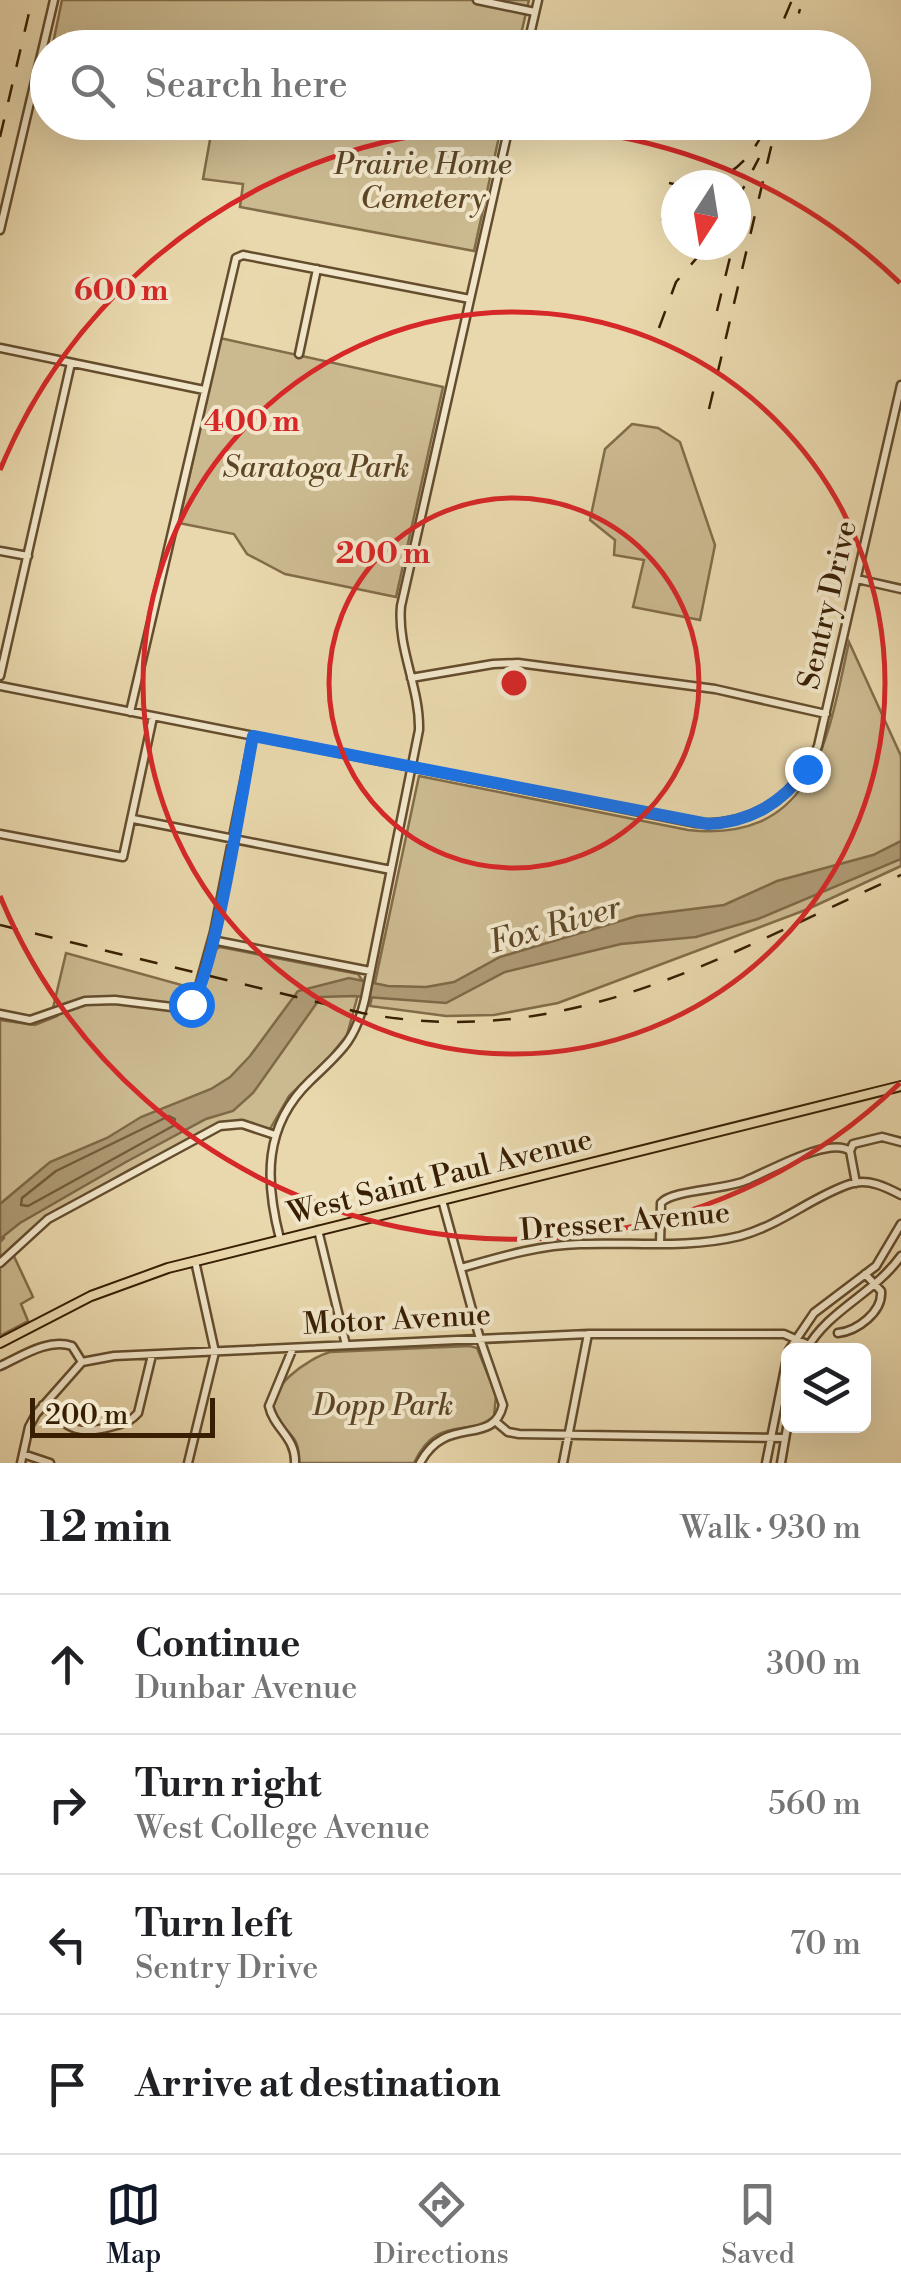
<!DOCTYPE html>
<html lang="en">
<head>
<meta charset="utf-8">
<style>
	body { margin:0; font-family:"Libre Bodoni",serif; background:#f6f6f6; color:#202124 }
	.controls { position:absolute; right:30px; bottom:30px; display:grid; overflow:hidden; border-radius:15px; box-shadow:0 10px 40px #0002 }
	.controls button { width:90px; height:90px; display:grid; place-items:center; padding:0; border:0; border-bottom:2px solid #e0e0e0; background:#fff; color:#202124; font:50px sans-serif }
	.compass { position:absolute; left:661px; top:170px; width:90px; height:90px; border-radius:50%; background:#fff; box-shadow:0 10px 40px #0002; rotate:192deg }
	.scale { position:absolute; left:30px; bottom:25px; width:185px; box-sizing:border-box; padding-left:10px; border:5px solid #381f02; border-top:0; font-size:28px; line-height:35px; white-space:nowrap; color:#381f02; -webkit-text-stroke:8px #f1e6ca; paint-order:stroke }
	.stop { position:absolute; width:30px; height:30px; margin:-22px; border:8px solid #1a73e8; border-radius:50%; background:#fff }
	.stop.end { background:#1a73e8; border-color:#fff; box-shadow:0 2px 10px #0008 }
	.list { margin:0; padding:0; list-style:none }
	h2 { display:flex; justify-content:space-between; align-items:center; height:130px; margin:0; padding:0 40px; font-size:42px }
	h2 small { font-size:32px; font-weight:400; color:#757577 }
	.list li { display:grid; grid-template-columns:65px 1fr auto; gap:30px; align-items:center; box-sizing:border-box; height:140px; padding:0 40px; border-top:2px solid #e0e0e0 }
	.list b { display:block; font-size:38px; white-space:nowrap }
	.list p { margin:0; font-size:32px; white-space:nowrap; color:#757577 }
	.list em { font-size:32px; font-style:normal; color:#757577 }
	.icon { flex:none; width:55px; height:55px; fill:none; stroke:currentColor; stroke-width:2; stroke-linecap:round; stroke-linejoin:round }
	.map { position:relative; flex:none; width:901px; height:1463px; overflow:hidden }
	.search { position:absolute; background:#fff; box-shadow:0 10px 40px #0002; left:30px; right:30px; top:30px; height:110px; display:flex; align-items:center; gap:25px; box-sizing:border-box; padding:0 35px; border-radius:55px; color:#757577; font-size:38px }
	.sheet { height:690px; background:#fff }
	nav { display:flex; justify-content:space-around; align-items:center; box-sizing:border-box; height:140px; border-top:2px solid #e0e0e0; background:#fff; font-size:28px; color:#757577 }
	nav a { display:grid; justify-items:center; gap:5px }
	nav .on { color:#111827 }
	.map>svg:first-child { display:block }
	.green { fill:#cbb990; stroke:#826c49; stroke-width:2.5 }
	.water { fill:#ad9973; stroke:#7e6846; stroke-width:2.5 }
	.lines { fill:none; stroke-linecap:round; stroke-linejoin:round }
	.shore { stroke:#725c3a; stroke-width:2.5 }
	.minor-casing { stroke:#644d2d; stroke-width:11 }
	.major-casing { stroke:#381f02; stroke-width:12 }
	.minor { stroke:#f1e6ca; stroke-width:6 }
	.major { stroke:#e9d8ad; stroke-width:8 }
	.rail { stroke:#381f02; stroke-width:2.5; stroke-dasharray:18 18; stroke-linecap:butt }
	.route { stroke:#1a73e8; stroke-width:12 }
	.ring { fill:none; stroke:#d62828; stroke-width:5 }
	.labels { text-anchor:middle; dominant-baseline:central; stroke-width:8; stroke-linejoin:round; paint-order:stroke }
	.park-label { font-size:30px; font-style:italic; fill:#5d4626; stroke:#f1e6ca }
	.street-label { font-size:30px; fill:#381f02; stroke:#f1e6ca }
	.water-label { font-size:32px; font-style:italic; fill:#614a2a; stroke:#f1e6ca }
	.centre { fill:#d62828; stroke:#f1e6ca; stroke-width:5 }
	.ring-label { font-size:30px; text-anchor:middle; font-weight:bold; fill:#d62828; stroke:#f1e6ca; stroke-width:8; stroke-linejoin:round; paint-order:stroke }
</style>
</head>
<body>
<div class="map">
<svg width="901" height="1463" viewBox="0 0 901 1463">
	<rect width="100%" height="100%" fill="#e9d8ad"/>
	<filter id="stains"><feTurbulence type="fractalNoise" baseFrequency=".002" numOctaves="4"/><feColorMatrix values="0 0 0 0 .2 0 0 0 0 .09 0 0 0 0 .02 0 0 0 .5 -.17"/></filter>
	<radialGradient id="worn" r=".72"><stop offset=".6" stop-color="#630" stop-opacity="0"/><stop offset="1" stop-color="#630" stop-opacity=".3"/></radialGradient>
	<!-- green -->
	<path class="green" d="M62 0H529L518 47 52 48Z
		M213 123H502L474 251 240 207 243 184 203 179Z
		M220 338 443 387 396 597 285 574 247 554 234 534 179 523Z
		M632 424 658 428 680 442 715 545 700 620 633 607 644 560 614 555 615 540 590 520 605 449Z
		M849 642 901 756V866L808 909 558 1003 494 1015 446 1016 370 1006 419 776 688 830C816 844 828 736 849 642Z
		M220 947 358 974 362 980 347 1035 329 1057 289 1096 270 1129 242 1121 223 1122 129 1170 38 1223 12 1252 33 1297 21 1304 28 1321 0 1336V1242L4 1238 0 1229V1020L35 1025 57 1016 53 1008 66 953 203 991 215 950Z
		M470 1346 477 1348 496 1395 494 1416C469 1439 437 1413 414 1463H299C300 1430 283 1435 274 1414 264 1388 309 1358 330 1352Z"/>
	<!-- water -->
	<path class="water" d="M901 841V859L758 919 696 937 621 944 505 972 446 1003 353 996 321 997 253 1093 233 1111 206 1119 126 1162 20 1223 0 1239V1204L50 1162 107 1138 141 1117 211 1089 230 1077 250 1056 298 991 349 978 388 986 426 987 454 982 500 957 637 916 724 905 777 881 873 855Z"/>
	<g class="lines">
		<!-- shore -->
		<path class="shore" d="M169 1116 175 1119 173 1126 28 1206 21 1205 22 1198 56 1171Z"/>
		<defs>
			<path id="minor" d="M477 0 535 12
				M527 48 538 0
				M0 230 54 0
				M0 348 204 390
				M299 354 317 269
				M0 551 28 556
				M857 579 901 589
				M0 676 71 363
				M411 678 493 664 518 663 715 689 826 714
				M0 686 696 823C752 826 797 797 818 746L901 385
				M130 712 236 258 243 255 470 299
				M133 819 391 870
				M0 834 123 857 153 717
				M212 940 370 971
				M0 1014 30 1020 85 1001 115 1000 180 1008 195 1000 214 932 253 736
				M856 1183 850 1151 853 1144 882 1137 901 1142
				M318 1230 346 1345
				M280 1239C265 1181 263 1126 310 1081 340 1052 355 1042 365 999L419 730C420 687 397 649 401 606L510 122
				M660 1244 661 1203C672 1190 723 1190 745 1181 768 1172 829 1136 850 1151
				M0 1263 48 1219 220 1126 242 1124 275 1135
				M461 1268C500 1257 539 1245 580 1244 634 1242 687 1249 740 1236 781 1225 813 1196 850 1184 868 1178 886 1187 901 1195
				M838 1333C857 1331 883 1312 881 1291L865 1274
				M293 1348 269 1406C274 1429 296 1437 295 1463
				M789 1350 814 1313 876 1266 901 1224
				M806 1350C829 1309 874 1294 901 1256
				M82 1362 114 1356 588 1334H784L809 1345
				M0 1366C22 1356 48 1338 72 1346L82 1362
				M43 1405C71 1431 79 1436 117 1425 126 1422 131 1421 138 1413L152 1355
				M495 1421 508 1432 519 1434 785 1438
				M23 1454 50 1463
				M21 1463 29 1427 36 1414 82 1362
				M188 1463 215 1352 195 1261
				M420 1463C446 1413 493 1448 503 1405L480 1339 442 1200
				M563 1463 588 1334
				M766 1463 788 1353
				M781 1463 788 1422"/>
			<path id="major" d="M0 1343 91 1296 168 1268 901 1086"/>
		</defs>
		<!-- minor casing -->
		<use href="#minor" class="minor-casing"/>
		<!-- major casing -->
		<use href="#major" class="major-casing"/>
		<!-- minor -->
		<use href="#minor" class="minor"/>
		<!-- major -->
		<use href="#major" class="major"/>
		<!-- rail -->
		<path class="rail" d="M764 48 781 26 792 0
			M789 48 800 9
			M0 137 32 0
			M669 183 679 185
			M697 185C733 178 752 157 767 125
			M736 202 759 158
			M661 219 676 221
			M717 311 733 245
			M659 328 676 282 708 245
			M709 409 777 122
			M0 925 362 1013C567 1052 721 956 901 875"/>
	</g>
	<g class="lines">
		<!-- route -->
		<path class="route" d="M191 1004C214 979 244 781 253 736L708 824C751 822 782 803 807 769"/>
	</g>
	<!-- distance rings -->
	<g class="ring">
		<circle cx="514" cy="683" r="185"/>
		<circle cx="514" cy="683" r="371"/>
		<path d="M900 1083A556 556 0 0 1 0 896M0 470A556 556 0 0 1 900 283"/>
	</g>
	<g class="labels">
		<!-- park labels -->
		<g class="park-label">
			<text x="423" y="165">Prairie Home<tspan x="423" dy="34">Cemetery</tspan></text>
			<text x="316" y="468">Saratoga Park</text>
			<text x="383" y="1406">Dopp Park</text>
		</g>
		<!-- street labels -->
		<g class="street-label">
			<text transform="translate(828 605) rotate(-77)">Sentry Drive</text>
			<text transform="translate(440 1177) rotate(-14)">West Saint Paul Avenue</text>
			<text transform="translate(625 1222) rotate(-5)">Dresser Avenue</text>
			<text transform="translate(397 1320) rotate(-3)">Motor Avenue</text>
		</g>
		<!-- water labels -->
		<g class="water-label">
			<text transform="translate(555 925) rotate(-16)">Fox River</text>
		</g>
	</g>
	<circle cx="514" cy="683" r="15" class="centre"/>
	<g class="ring-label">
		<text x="121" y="300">600 m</text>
		<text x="252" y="431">400 m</text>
		<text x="383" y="563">200 m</text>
	</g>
	<rect width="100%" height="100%" filter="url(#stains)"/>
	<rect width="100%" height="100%" fill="url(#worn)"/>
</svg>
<div class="controls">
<button><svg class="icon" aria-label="layers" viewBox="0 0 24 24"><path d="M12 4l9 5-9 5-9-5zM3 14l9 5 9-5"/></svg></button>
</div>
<svg class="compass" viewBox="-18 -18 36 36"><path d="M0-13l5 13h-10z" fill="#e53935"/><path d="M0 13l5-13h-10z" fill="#757577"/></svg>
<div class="scale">200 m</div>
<div class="stop" style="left:191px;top:1004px"></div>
<div class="stop end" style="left:807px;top:769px"></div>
<div class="search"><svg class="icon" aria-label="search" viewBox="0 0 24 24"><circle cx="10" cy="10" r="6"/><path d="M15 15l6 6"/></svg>Search here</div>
</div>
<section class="sheet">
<h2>12 min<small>Walk · 930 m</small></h2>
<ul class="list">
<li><svg class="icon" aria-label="ahead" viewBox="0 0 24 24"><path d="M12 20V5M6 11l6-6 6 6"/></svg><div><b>Continue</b><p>Dunbar Avenue</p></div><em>300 m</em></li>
<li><svg class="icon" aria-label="right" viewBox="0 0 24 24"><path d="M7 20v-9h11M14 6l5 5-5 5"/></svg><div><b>Turn right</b><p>West College Avenue</p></div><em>560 m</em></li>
<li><svg class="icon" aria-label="left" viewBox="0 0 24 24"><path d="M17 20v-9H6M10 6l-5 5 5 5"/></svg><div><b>Turn left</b><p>Sentry Drive</p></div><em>70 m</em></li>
<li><svg class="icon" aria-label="arrive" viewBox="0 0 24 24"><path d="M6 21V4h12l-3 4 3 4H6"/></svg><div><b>Arrive at destination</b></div></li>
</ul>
</section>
<nav>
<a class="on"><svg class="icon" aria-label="map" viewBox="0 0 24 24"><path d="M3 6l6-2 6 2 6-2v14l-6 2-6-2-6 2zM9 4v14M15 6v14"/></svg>Map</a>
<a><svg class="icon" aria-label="directions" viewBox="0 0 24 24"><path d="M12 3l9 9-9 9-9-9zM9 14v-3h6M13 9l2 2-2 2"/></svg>Directions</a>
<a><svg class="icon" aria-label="saved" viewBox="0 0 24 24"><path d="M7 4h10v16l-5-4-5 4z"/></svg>Saved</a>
</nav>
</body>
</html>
